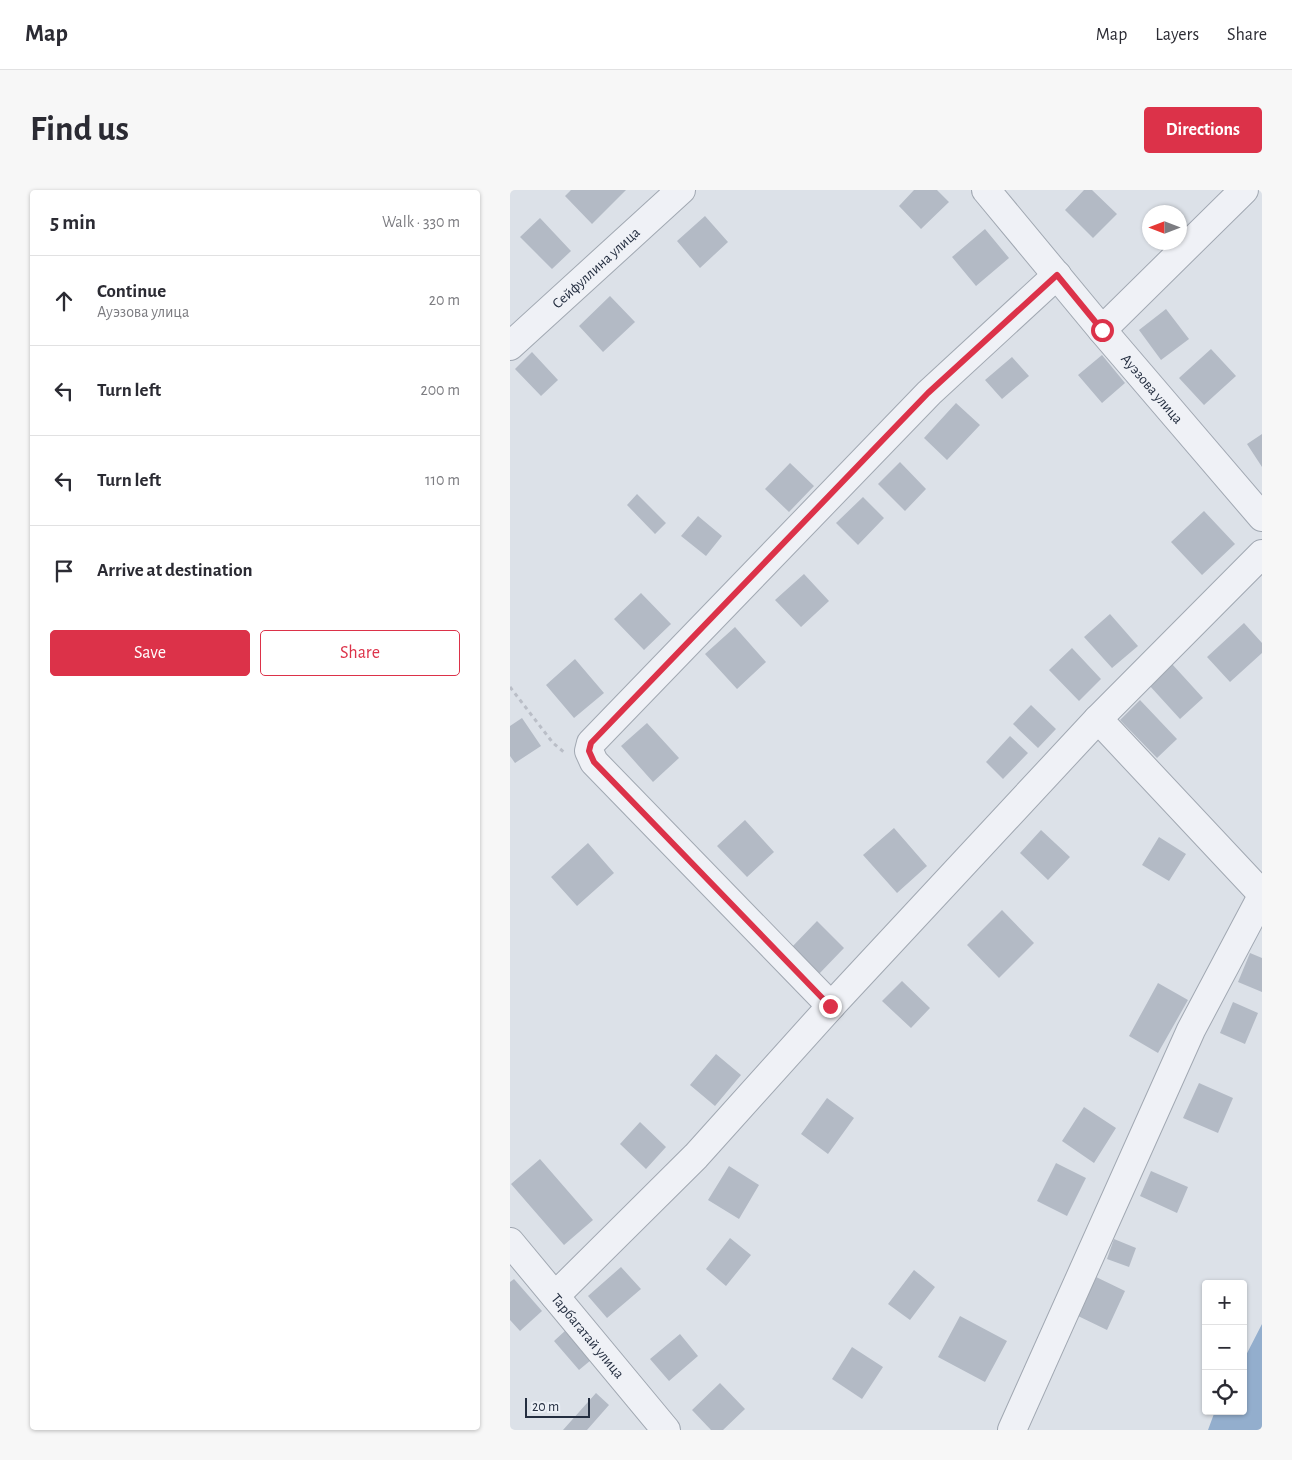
<!DOCTYPE html>
<html lang="en">
<head>
<meta charset="utf-8">
<style>
	body { margin:0; font-family:"Alegreya Sans",sans-serif; background:#f7f7f7; color:#2b2b33 }
	.controls { position:absolute; right:15px; bottom:15px; display:grid; overflow:hidden; border-radius:5px; box-shadow:0 1px 4px #0004 }
	.controls button { width:45px; height:45px; display:grid; place-items:center; padding:0; border:0; border-bottom:1px solid #e1e1e2; background:#fff; color:#2b2b33; font:25px sans-serif }
	.compass { position:absolute; left:632px; top:15px; width:45px; height:45px; border-radius:50%; background:#fff; box-shadow:0 1px 4px #0004; rotate:270deg }
	.scale { position:absolute; left:15px; bottom:12px; width:65px; box-sizing:border-box; padding-left:5px; border:2px solid #242e40; border-top:0; font-size:14px; line-height:18px; white-space:nowrap; color:#242e40; -webkit-text-stroke:4px #ecf0f6; paint-order:stroke }
	.stop { position:absolute; width:15px; height:15px; margin:-11px; border:4px solid #dc3249; border-radius:50%; background:#fff }
	.stop.end { background:#dc3249; border-color:#fff; box-shadow:0 1px 5px #0008 }
	.list { margin:0; padding:0; list-style:none }
	h2 { display:flex; justify-content:space-between; align-items:center; height:65px; margin:0; padding:0 20px; font-size:21px }
	h2 small { font-size:16px; font-weight:400; color:#7c7c81 }
	.list li { display:grid; grid-template-columns:32px 1fr auto; gap:15px; align-items:center; box-sizing:border-box; height:90px; padding:0 20px; border-top:1px solid #e1e1e2 }
	.list b { display:block; font-size:19px; white-space:nowrap }
	.list p { margin:0; font-size:16px; white-space:nowrap; color:#7c7c81 }
	.list em { font-size:16px; font-style:normal; color:#7c7c81 }
	.actions { display:flex; gap:10px; padding:15px 20px }
	.actions a { flex:1; padding:11px 0; border:1px solid #dc3249; border-radius:5px; text-align:center; font-size:18px; color:#dc3249 }
	.actions .main { background:#dc3249; color:#fff }
	.icon { flex:none; width:28px; height:28px; fill:none; stroke:currentColor; stroke-width:2; stroke-linecap:round; stroke-linejoin:round }
	.map { position:relative; flex:none; width:752px; height:1240px; overflow:hidden; border-radius:5px }
	header { display:flex; align-items:center; gap:30px; box-sizing:border-box; height:70px; padding:0 25px; background:#fff; border-bottom:1px solid #e1e1e2 }
	header strong { font-size:24px }
	nav { display:flex; gap:28px; margin-inline-start:auto; font-size:18px }
	.intro { display:flex; align-items:center; justify-content:space-between; box-sizing:border-box; height:120px; padding:0 30px }
	h1 { margin:0; font-size:35px }
	.button { padding:12px 22px; border-radius:5px; background:#dc3249; color:#fff; font-size:18px; font-weight:700 }
	main { display:flex; gap:30px; padding:0 30px }
	aside { flex:1; background:#fff; border-radius:5px; box-shadow:0 1px 4px #0004 }
	.map>svg:first-child { display:block }
	.water { fill:#93aecd }
	.building { fill:#b3bac5 }
	.lines { fill:none; stroke-linecap:round; stroke-linejoin:round }
	.minor-casing { stroke:#a1a8b2; stroke-width:30 }
	.path { stroke:#babec7; stroke-width:3; stroke-dasharray:4 4; stroke-linecap:butt }
	.minor { stroke:#eff1f6; stroke-width:28 }
	.route { stroke:#dc3249; stroke-width:6 }
	.labels { text-anchor:middle; dominant-baseline:central; stroke-width:5; stroke-linejoin:round; paint-order:stroke }
	.street-label { font-size:15px; fill:#242e40; stroke:#ecf0f6 }
</style>
</head>
<body>
<header>
<strong>Map</strong>
<nav><a>Map</a><a>Layers</a><a>Share</a></nav>
</header>
<div class="intro"><h1>Find us</h1><a class="button">Directions</a></div>
<main>
<aside>
<h2>5 min<small>Walk · 330 m</small></h2>
<ul class="list">
<li><svg class="icon" aria-label="ahead" viewBox="0 0 24 24"><path d="M12 20V5M6 11l6-6 6 6"/></svg><div><b>Continue</b><p>Ауэзова улица</p></div><em>20 m</em></li>
<li><svg class="icon" aria-label="left" viewBox="0 0 24 24"><path d="M17 20v-9H6M10 6l-5 5 5 5"/></svg><div><b>Turn left</b></div><em>200 m</em></li>
<li><svg class="icon" aria-label="left" viewBox="0 0 24 24"><path d="M17 20v-9H6M10 6l-5 5 5 5"/></svg><div><b>Turn left</b></div><em>110 m</em></li>
<li><svg class="icon" aria-label="arrive" viewBox="0 0 24 24"><path d="M6 21V4h12l-3 4 3 4H6"/></svg><div><b>Arrive at destination</b></div></li>
</ul>
<div class="actions"><a class="main">Save</a><a>Share</a></div>
</aside>
<div class="map">
<svg width="752" height="1240" viewBox="0 0 752 1240">
	<rect width="100%" height="100%" fill="#dce1e8"/>
	<!-- water -->
	<path class="water" d="M752 1134V1240H698L705 1221H733V1171Z"/>
	<!-- building -->
	<path class="building" d="M61 0H116L82 34 55 6Z
		M404 0H427L439 12 411 39 389 16Z
		M574 0H582L607 24 583 48 555 20Z
		M195 26 218 52 190 78 167 51Z
		M30 28 61 61 42 79 10 47Z
		M475 39 499 68 466 96 442 67Z
		M100 106 125 132 93 162 69 136Z
		M656 119 679 149 651 170 629 140Z
		M701 159 726 186 694 215 669 188Z
		M22 162 48 190 31 206 5 179Z
		M592 165 615 193 592 213 568 185Z
		M502 167 519 186 492 209 475 190Z
		M446 213 470 235 437 270 414 248Z
		M752 244V277L737 254Z
		M390 272 416 299 395 321 368 294Z
		M280 273 304 296 279 322 255 299Z
		M127 304 156 333 145 344 117 315Z
		M353 307 374 328 348 355 326 333Z
		M694 321 725 354 692 385 661 352Z
		M188 326 212 346 196 366 171 346Z
		M294 384 319 411 291 437 265 410Z
		M131 403 161 434 134 460 104 429Z
		M600 424 628 456 602 478 574 447Z
		M734 433 752 453V463L720 492 697 467Z
		M225 437 256 472 227 499 195 464Z
		M562 458 591 489 569 511 539 480Z
		M65 469 94 503 64 528 36 495Z
		M662 474 693 508 670 529 639 495Z
		M630 510 667 549 647 568 610 530Z
		M521 515 546 539 528 558 503 534Z
		M12 528 31 556 5 573 0 566V536Z
		M137 533 169 568 143 592 111 556Z
		M500 546 518 563 493 589 476 572Z
		M235 630 264 662 237 687 207 656Z
		M384 638 417 676 387 703 353 665Z
		M531 640 560 667 538 690 510 663Z
		M649 647 676 664 659 691 632 675Z
		M78 653 104 683 67 716 41 687Z
		M492 720 524 753 489 788 457 755Z
		M307 731 334 758 308 785 281 758Z
		M740 763 752 768V802L728 792Z
		M392 791 420 818 401 838 372 811Z
		M648 793 678 810 648 863 619 846Z
		M723 812 748 823 735 854 710 843Z
		M206 864 231 885 205 916 180 895Z
		M689 893 723 908 708 943 673 928Z
		M317 908 344 928 318 964 291 944Z
		M574 917 606 938 584 973 552 951Z
		M130 932 156 957 136 979 110 954Z
		M30 969 83 1030 54 1055 1 994Z
		M546 973 576 988 557 1026 527 1011Z
		M219 976 249 995 229 1029 198 1010Z
		M641 981 678 997 667 1023 630 1006Z
		M220 1048 241 1065 216 1096 196 1079Z
		M604 1049 626 1058 619 1077 597 1069Z
		M111 1077 131 1099 97 1128 78 1106Z
		M404 1080 425 1097 400 1130 378 1114Z
		M584 1086 615 1101 597 1140 566 1125Z
		M4 1089 32 1121 10 1141 0 1130V1092Z
		M450 1126 497 1151 475 1192 428 1167Z
		M56 1140 81 1170 69 1180 44 1151Z
		M170 1144 188 1166 159 1191 140 1169Z
		M342 1157 373 1177 352 1209 322 1189Z
		M210 1193 235 1219 213 1240H201L182 1220Z
		M86 1203 99 1215 77 1240H53Z"/>
	<g class="lines">
		<defs>
			<g id="minor">
				<path id="s1" d="M476 0 592 140 752 327"/>
				<path d="M592 140 734 0"/>
				<path id="s2" d="M0 156 171 0"/>
				<path d="M588 529 752 704"/>
				<path d="M321 816 84 572 79 561 81 553 419 203 547 85"/>
				<path id="s3" d="M0 1052 156 1240"/>
				<path d="M45 1106 186 966 321 816 588 529 752 364"/>
				<path d="M502 1240 681 840 752 706"/>
			</g>
		</defs>
		<!-- minor casing -->
		<use href="#minor" class="minor-casing"/>
		<!-- path -->
		<path class="path" d="M0 497 43 553 55 563"/>
		<!-- minor -->
		<use href="#minor" class="minor"/>
	</g>
	<g class="lines">
		<!-- route -->
		<path class="route" d="M320 816 84 572 79 561 81 553 418 203 547 85 592 140"/>
	</g>
	<g class="labels">
		<!-- street labels -->
		<g class="street-label">
			<text stroke="none"><textPath href="#s2" startOffset="116">Сейфуллина улица</textPath></text>
			<text stroke="none"><textPath href="#s1" startOffset="259">Ауэзова улица</textPath></text>
			<text stroke="none"><textPath href="#s3" startOffset="122">Тарбагатай улица</textPath></text>
		</g>
	</g>
</svg>
<div class="controls">
<button>+</button>
<button>−</button>
<button><svg class="icon" aria-label="locate" viewBox="0 0 24 24"><circle cx="12" cy="12" r="6"/><path d="M12 2v4M12 18v4M2 12h4M18 12h4"/></svg></button>
</div>
<svg class="compass" viewBox="-18 -18 36 36"><path d="M0-13l5 13h-10z" fill="#e53935"/><path d="M0 13l5-13h-10z" fill="#7c7c81"/></svg>
<div class="scale">20 m</div>
<div class="stop" style="left:592px;top:140px"></div>
<div class="stop end" style="left:320px;top:816px"></div>
</div>
</main>
</body>
</html>
